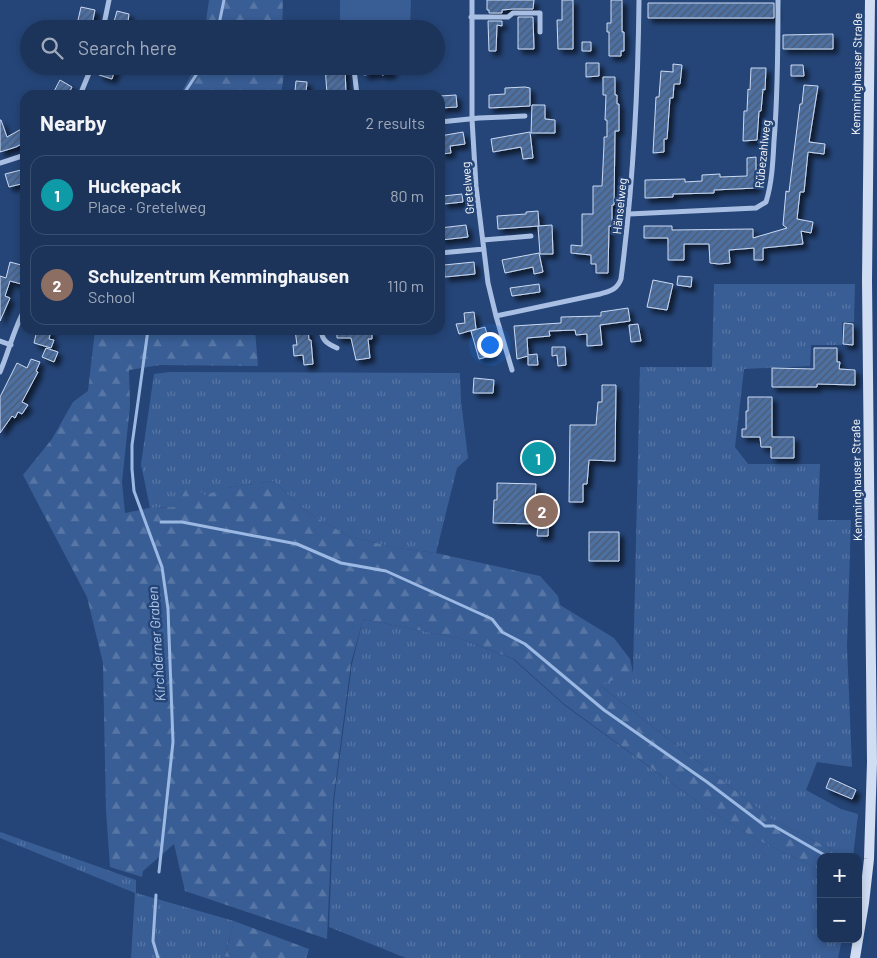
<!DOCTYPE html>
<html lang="en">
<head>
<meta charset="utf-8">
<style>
	body { margin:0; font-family:Barlow,sans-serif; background:#253c60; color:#f1f3f6 }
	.controls { position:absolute; right:15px; bottom:15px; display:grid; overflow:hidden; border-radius:10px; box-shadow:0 2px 8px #0003 }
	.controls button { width:45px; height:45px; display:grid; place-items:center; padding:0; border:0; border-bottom:1px solid #3a4f70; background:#1c345a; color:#f1f3f6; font:25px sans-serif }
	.you { position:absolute; left:489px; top:344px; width:18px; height:18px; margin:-12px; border:4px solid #fff; border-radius:50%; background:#1a73e8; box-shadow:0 0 0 8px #1a73e833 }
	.badge { display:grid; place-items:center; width:32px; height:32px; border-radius:50%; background:#e797bd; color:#fff; font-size:16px; font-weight:700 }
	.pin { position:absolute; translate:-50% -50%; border:2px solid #fff; box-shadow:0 1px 5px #0006 }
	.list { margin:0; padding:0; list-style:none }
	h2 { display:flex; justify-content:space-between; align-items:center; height:65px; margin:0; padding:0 20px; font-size:21px }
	h2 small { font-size:16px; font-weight:400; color:#a0aabb }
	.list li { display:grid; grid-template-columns:32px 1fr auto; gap:15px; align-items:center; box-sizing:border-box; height:80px; margin:0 10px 10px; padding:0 10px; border:1px solid #3a4f70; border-radius:15px }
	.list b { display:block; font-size:19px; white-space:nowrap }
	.list p { margin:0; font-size:16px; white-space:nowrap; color:#a0aabb }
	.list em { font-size:16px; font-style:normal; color:#a0aabb }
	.icon { flex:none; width:28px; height:28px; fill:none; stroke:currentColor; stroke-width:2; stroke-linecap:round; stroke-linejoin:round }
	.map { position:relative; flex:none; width:877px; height:958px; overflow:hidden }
	.search { position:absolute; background:#1c345a; box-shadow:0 2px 8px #0003; left:20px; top:20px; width:425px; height:55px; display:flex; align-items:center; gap:12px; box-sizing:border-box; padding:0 18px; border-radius:28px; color:#a0aabb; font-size:19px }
	.panel { position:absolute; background:#1c345a; box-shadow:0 2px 8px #0003; left:20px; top:90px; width:425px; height:245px; border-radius:15px }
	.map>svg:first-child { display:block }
	.grass { fill:url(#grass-tufts) }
	.forest { fill:url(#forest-firs) }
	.pitch { fill:#395e95 }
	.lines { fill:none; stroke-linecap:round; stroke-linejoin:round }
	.stream { stroke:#9cb9e4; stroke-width:3 }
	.building { fill:url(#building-hatch); stroke:#cadaf3; filter:url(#shadow) }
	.minor { stroke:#a8bfe3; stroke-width:5 }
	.secondary { stroke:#d0ddf3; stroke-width:10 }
	.labels { text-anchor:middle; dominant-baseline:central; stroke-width:5; stroke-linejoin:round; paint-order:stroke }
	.street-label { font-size:12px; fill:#fff; stroke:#254578 }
	.water-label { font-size:14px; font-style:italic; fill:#b3c9eb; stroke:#254578 }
</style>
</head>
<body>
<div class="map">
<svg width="877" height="958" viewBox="0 0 877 958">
	<defs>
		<pattern id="grass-tufts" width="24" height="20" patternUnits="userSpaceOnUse" patternTransform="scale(1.25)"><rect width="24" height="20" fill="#395e95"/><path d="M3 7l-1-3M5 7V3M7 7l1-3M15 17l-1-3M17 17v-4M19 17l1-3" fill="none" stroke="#5776a5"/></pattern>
		<pattern id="forest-firs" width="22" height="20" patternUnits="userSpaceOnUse" patternTransform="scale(1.25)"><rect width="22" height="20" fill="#395e95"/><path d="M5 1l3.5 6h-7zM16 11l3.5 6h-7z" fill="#5776a5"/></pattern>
		<pattern id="building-hatch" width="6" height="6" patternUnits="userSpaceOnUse" patternTransform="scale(1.25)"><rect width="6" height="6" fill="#4e6fa2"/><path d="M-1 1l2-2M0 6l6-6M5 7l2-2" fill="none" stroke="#4d5a6e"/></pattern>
		<filter id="shadow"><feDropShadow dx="4.5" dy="4.5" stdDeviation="2.5" flood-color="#0009"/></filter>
	</defs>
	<rect width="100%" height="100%" fill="#254578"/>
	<!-- grass -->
	<path class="grass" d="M714 284H855L854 322H842V345H811L810 366 744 369 735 447 748 464H820L818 520H851L847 646 852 767 817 762 806 790 841 809 858 814 853 857H847L773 820 598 684 633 673 640 367H712Z
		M170 372 460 373 461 401 468 458 457 468 436 553 398 548 350 537 310 514 273 481 227 488 176 507 150 508 141 464 154 374Z
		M363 619 458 638 513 659 564 705 706 808 758 840 821 870V939H842L838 958H406L329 927 334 801 352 664Z
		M0 832 136 880V893L234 921 225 955 234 958H131L135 893 0 838Z"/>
	<!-- forest -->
	<path class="forest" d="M209 0H283L282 29H205Z
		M196 66H285L281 95H180Z
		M95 330H255L258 366 160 365 129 370 130 406 122 482 125 513 150 508 176 507 189 484 205 495 227 488 273 481 310 514 350 537 398 548 436 553 540 576 558 596 560 605 614 638 630 659 633 673 599 685 773 820 847 857H821V870L758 840 706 808 564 704 514 659 458 638 363 619 351 663 333 802 327 939 185 891 174 844 143 871 142 877 110 867 106 810 103 663 87 597 23 475 52 439 73 402 88 391Z
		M234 921 309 949 306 958H234L225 956Z"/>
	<!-- pitch -->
	<path class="pitch" d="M340 0H411L410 29H340Z"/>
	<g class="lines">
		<!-- stream -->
		<path class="stream" d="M218 29 224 0
			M183 95 202 66
			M148 330 132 445V469L134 491 162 567 168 609 173 742 159 872
			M161 522H182L297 544 341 563 386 571 492 619 502 632 525 644 604 710 707 782 765 826H774L828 857
			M156 895 153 941 158 958"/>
	</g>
	<!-- building -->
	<path class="building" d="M487 0H534L533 9H513L502 10V13H489V10H487Z
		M562 0H573V49H558L557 20H562Z
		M611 0H622V32H624V51H621V56H609V32H607V23H611Z
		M648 3H774V18H648Z
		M81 7 95 10 91 29H76Z
		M117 11 129 14 127 29H112Z
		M518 17H533L534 49H518Z
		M488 21H502V26L497 25 496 51H489Z
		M833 34V49H783V35Z
		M582 42H591V51H582Z
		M586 63H599V76L586 77Z
		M673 64 682 65 680 84H674L673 98H670L667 139H664V152L653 153 656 97H659L661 71 673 72Z
		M791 65H803L804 76H791Z
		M103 66H116L112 79 99 75Z
		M325 66H345L346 95 327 94Z
		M363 66H391L392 73 382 75V72L364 75Z
		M751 68H766L765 90 763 89 761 111H759L757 140 743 141 744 111H747L748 89 750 90Z
		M603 77H615V95H617V104H619V131H615L614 205H612V226H609L608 273H596V264H591V255L571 253V245L582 246V214H593V186H602L604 145V137H607V120H605L606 95H603Z
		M60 80 72 87 68 95H52Z
		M296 81 307 82 306 92 295 91Z
		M804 85 818 86 809 142 825 144 824 154 808 152 804 192H800L797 219 813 222 811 233 801 231 803 244 763 248V260H754V248L729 250 730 263 719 264 710 263 709 244H684V260H668V238H644V226H672V230L753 229V238L787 228 783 225 786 191 789 192 800 104H802Z
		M525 87 530 88V106L489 108V95L505 94V88Z
		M456 95 457 107 440 108V96Z
		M532 105H545V119L555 120V133H531Z
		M0 120H1L7 137 25 127V142L16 147 0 152Z
		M463 132 465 144 450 146 451 153 441 154 440 136Z
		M530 132 533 158 523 159 521 147 493 152 491 139Z
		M756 157V188L714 190V193L673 194V197L645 198V180L685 179V182L702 181V175L720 174V177L747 176V158Z
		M25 169V183L9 187 5 174Z
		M462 194 463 202 444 204 443 196Z
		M538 211 539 226 498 229 497 216 526 214V212Z
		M466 225 468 237 441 240 440 228Z
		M552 225 553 254H540L538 226Z
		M539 253 543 272 534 274 533 267 505 273 502 260Z
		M10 262 25 266V285L10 281 5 296 10 298 0 321V276L6 278Z
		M474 262 475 274 445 277 444 265Z
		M678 276 692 277 691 287 677 285Z
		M653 280 673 284 667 310 647 307Z
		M539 284 540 292 512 296 510 288Z
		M628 308 630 321 600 325 602 345 587 346V334L576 335 575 330 549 331 550 336 527 338 528 355 537 354 538 365H528V356L517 359 514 326 561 323V317L601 316V312Z
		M474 312 476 329 459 334 456 324 465 323 464 313Z
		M844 323 853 324V345L843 344Z
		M638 324 641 341 631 342 629 325Z
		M485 327 493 355 479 359 471 331Z
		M37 330H51L49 339 54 340 51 348 34 343Z
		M295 330H308L309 340H311L313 364 304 365 303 355 294 356 293 345H297Z
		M337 330H372V339H368L370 358 356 360 351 338H337Z
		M552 347H565L566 365 558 366 557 355 552 356Z
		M46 348 58 352 54 362 42 357Z
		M814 348H837V362H840L839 369 855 370V385L817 384V387H772V368L814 369Z
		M31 359 40 362 36 371 38 372 22 402 28 405 22 414 18 412 15 418 12 416 0 433V397L17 363 27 368Z
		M474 378 494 380 493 393H473Z
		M602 385H616L615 461 589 460 587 484H583V502H569L570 425H596L598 402H602Z
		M748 397H772V437H794V458H771V447H761L760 437H742V429H746V411H748Z
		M497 483 536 484 535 500 549 502 548 536H537L538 524 493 523 494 500H497Z
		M589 532H619V561H589Z
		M830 778 856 790 852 799 826 788Z"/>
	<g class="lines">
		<!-- minor -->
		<path class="minor" d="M472 0V119L476 186 488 283 496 316 512 370
			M471 17H508L513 13H540V32
			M103 29 109 0
			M354 69 357 95
			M80 95 92 66
			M440 122 479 118 525 116
			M0 163 25 155
			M629 214 756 208 766 202C772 183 773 161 774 141 778 94 778 47 778 0
			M483 240 531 236
			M440 253 484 249
			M496 316 600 294C610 291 617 290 621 279 633 186 638 94 639 0
			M321 330C322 341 328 344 337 348
			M0 341 11 345
			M0 372C9 351 14 328 25 309"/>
		<!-- secondary -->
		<path class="secondary" d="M855 958 864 903 869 859 872 762 867 280 870 0"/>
	</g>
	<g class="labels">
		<!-- street labels -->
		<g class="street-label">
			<text transform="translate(856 74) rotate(-89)">Kemminghauser Straße</text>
			<text transform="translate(762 154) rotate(-84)">Rübezahlweg</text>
			<text transform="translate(467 188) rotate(-95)">Gretelweg</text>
			<text transform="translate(619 206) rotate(-84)">Hänselweg</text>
			<text transform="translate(856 480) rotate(-91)">Kemminghauser Straße</text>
		</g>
		<!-- water labels -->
		<g class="water-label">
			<text transform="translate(156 644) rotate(-94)">Kirchderner Graben</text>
		</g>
	</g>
</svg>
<div class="controls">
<button>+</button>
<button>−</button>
</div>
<div class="you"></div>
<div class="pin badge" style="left:538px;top:458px;background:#0f9aa8">1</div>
<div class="pin badge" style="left:542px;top:511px;background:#8d6e63">2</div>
<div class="search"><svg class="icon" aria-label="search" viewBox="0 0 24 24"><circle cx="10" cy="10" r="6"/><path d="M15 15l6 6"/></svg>Search here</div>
<section class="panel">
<h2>Nearby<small>2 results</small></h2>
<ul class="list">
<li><span class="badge" style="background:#0f9aa8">1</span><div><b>Huckepack</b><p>Place · Gretelweg</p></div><em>80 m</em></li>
<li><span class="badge" style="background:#8d6e63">2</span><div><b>Schulzentrum Kemminghausen</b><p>School</p></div><em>110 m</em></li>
</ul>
</section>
</div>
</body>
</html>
